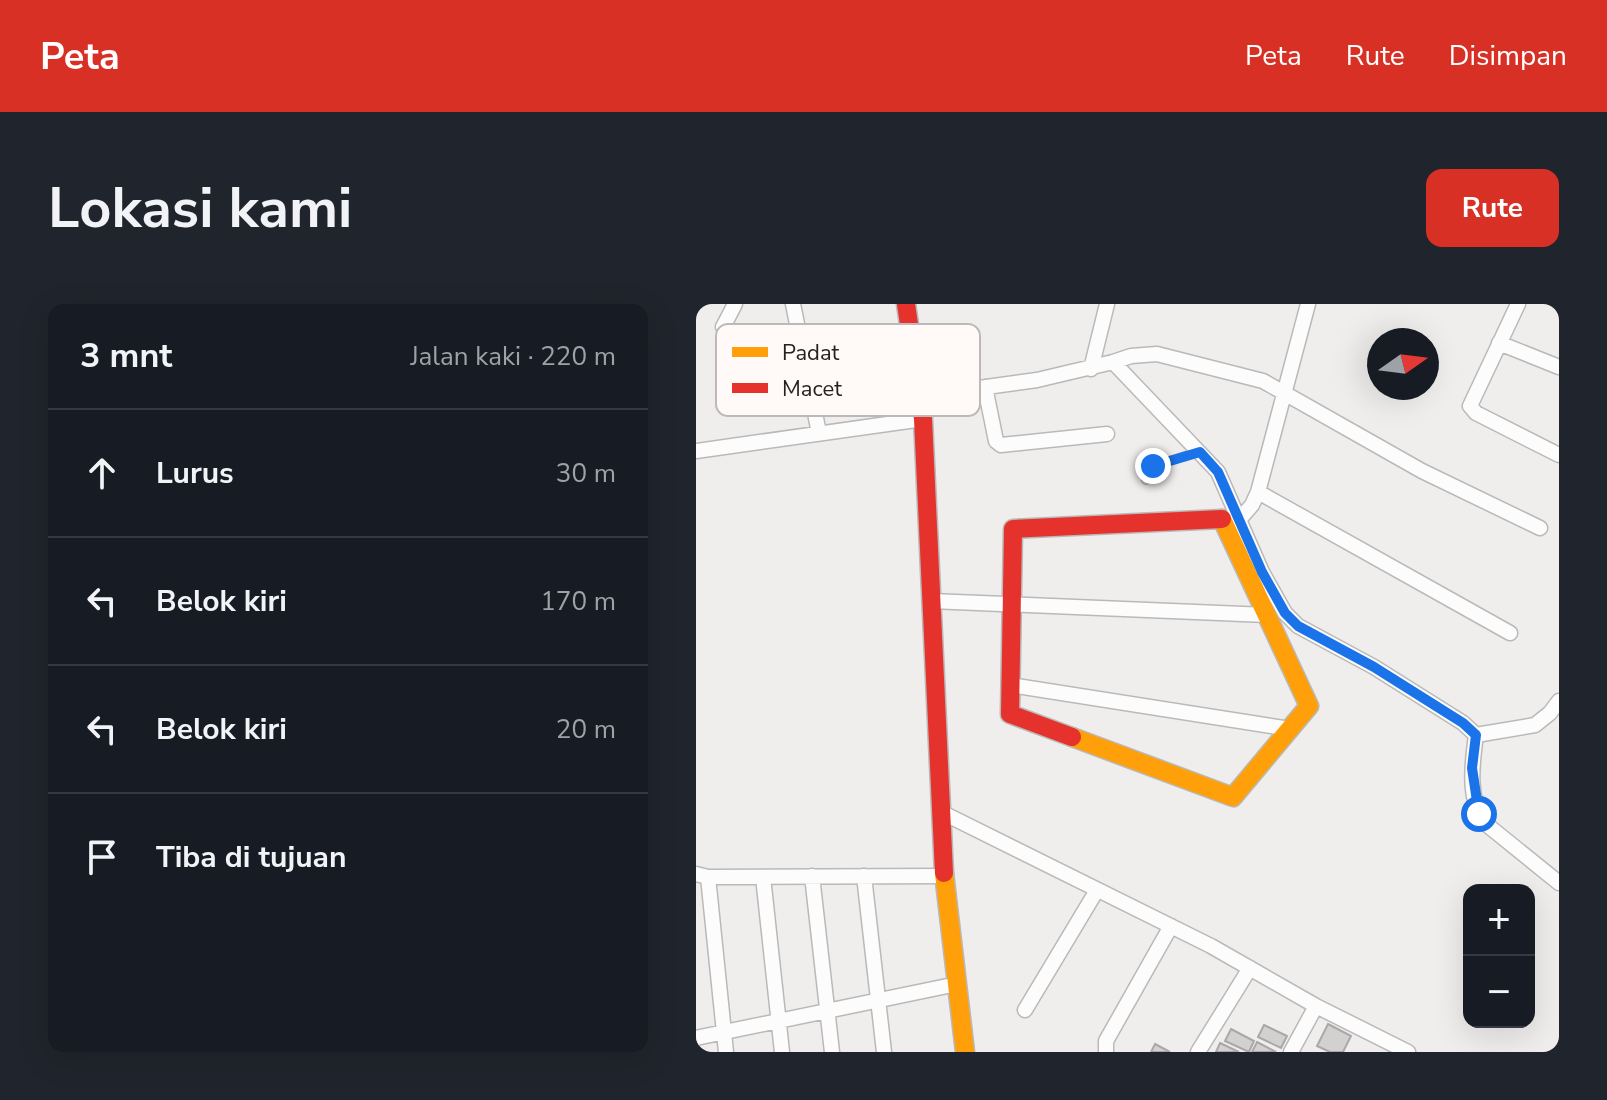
<!DOCTYPE html>
<html lang="id">
<head>
<meta charset="utf-8">
<style>
	body { margin:0; font-family:"Nunito Sans",sans-serif; background:#20242c; color:#f1f3f6 }
	.controls { position:absolute; right:24px; bottom:24px; display:grid; overflow:hidden; border-radius:16px; box-shadow:0 8px 32px #0002 }
	.controls button { width:72px; height:72px; display:grid; place-items:center; padding:0; border:0; border-bottom:2px solid #363941; background:#171b24; color:#f1f3f6; font:40px sans-serif }
	.compass { position:absolute; left:671px; top:24px; width:72px; height:72px; border-radius:50%; background:#171b24; box-shadow:0 8px 32px #0002; rotate:76deg }
	.stop { position:absolute; width:24px; height:24px; margin:-18px; border:6px solid #1a73e8; border-radius:50%; background:#fff }
	.stop.end { background:#1a73e8; border-color:#fff; box-shadow:0 2px 8px #0008 }
	.list { margin:0; padding:0; list-style:none }
	h2 { display:flex; justify-content:space-between; align-items:center; height:104px; margin:0; padding:0 32px; font-size:34px }
	h2 small { font-size:26px; font-weight:400; color:#9ea1a6 }
	.list li { display:grid; grid-template-columns:52px 1fr auto; gap:24px; align-items:center; box-sizing:border-box; height:128px; padding:0 32px; border-top:2px solid #363941 }
	.list b { display:block; font-size:30px; white-space:nowrap }
	.list em { font-size:26px; font-style:normal; color:#9ea1a6 }
	.icon { flex:none; width:44px; height:44px; fill:none; stroke:currentColor; stroke-width:2; stroke-linecap:round; stroke-linejoin:round }
	.map { position:relative; flex:none; width:863px; height:748px; overflow:hidden; border-radius:16px }
	header { display:flex; align-items:center; gap:48px; box-sizing:border-box; height:112px; padding:0 40px; background:#d93025; color:#fff }
	header strong { font-size:38px }
	nav { display:flex; gap:44px; margin-inline-start:auto; font-size:28px }
	.intro { display:flex; align-items:center; justify-content:space-between; box-sizing:border-box; height:192px; padding:0 48px }
	h1 { margin:0; font-size:56px }
	.button { padding:20px 36px; border-radius:16px; background:#d93025; color:#fff; font-size:28px; font-weight:700 }
	main { display:flex; gap:48px; padding:0 48px }
	aside { flex:1; background:#171b24; border-radius:16px; box-shadow:0 8px 32px #0002 }
	.map>svg:first-child { display:block }
	.building { fill:#d2d1d0; stroke:#a9a8a8; stroke-width:2 }
	.lines { fill:none; stroke-linecap:round; stroke-linejoin:round }
	.lane-casing { stroke:#bbb9b7; stroke-width:10 }
	.street-casing { stroke:#bbb9b7; stroke-width:17 }
	.slow-casing { stroke:#bbb9b7; stroke-width:21 }
	.jam-casing { stroke:#bbb9b7; stroke-width:21 }
	.lane { stroke:#fdfcfc; stroke-width:7 }
	.street { stroke:#fdfcfc; stroke-width:14 }
	.slow { stroke:#ff9f0a; stroke-width:18 }
	.jam { stroke:#e5322d; stroke-width:18 }
	.route { stroke:#1a73e8; stroke-width:10 }
	.key { fill:#fffaf8; stroke:#bdb9b8; stroke-width:2 }
	.key-label { font-size:22px; fill:#242221 }
</style>
</head>
<body>
<header>
<strong>Peta</strong>
<nav><a>Peta</a><a>Rute</a><a>Disimpan</a></nav>
</header>
<div class="intro"><h1>Lokasi kami</h1><a class="button">Rute</a></div>
<main>
<aside>
<h2>3 mnt<small>Jalan kaki · 220 m</small></h2>
<ul class="list">
<li><svg class="icon" aria-label="ahead" viewBox="0 0 24 24"><path d="M12 20V5M6 11l6-6 6 6"/></svg><div><b>Lurus</b></div><em>30 m</em></li>
<li><svg class="icon" aria-label="left" viewBox="0 0 24 24"><path d="M17 20v-9H6M10 6l-5 5 5 5"/></svg><div><b>Belok kiri</b></div><em>170 m</em></li>
<li><svg class="icon" aria-label="left" viewBox="0 0 24 24"><path d="M17 20v-9H6M10 6l-5 5 5 5"/></svg><div><b>Belok kiri</b></div><em>20 m</em></li>
<li><svg class="icon" aria-label="arrive" viewBox="0 0 24 24"><path d="M6 21V4h12l-3 4 3 4H6"/></svg><div><b>Tiba di tujuan</b></div></li>
</ul>
</aside>
<div class="map">
<svg width="863" height="748" viewBox="0 0 863 748">
	<rect width="100%" height="100%" fill="#f0eeec"/>
	<!-- building -->
	<path class="building" d="M632 720 655 732 647 748H634L621 742Z
		M568 721 591 732 585 744 562 733Z
		M535 725 558 737 553 748 529 737Z
		M561 738 580 748H556Z
		M524 739 543 748H520Z
		M459 740 474 748H455Z"/>
	<g class="lines">
		<defs>
			<path id="lane" d="M450 176 453 165 457 162 502 148"/>
			<path id="street" d="M97 0 123 129
				M822 0 774 102 780 109 863 151
				M27 23 39 0
				M803 39 863 63
				M417 58 435 52 461 50 567 77 726 167 844 224
				M395 65 411 0
				M289 83 300 137 305 141 411 130
				M225 92 341 76 417 58 522 168 566 268 589 309 602 322 678 363 767 419 780 431C776 460 771 496 790 520L863 579
				M0 147 227 115
				M562 188 814 329
				M543 216 556 201 562 188 612 0
				M235 297 571 311
				M314 381 594 425
				M780 431 839 421 854 409 863 397
				M247 509 515 642 620 702 712 748
				M0 570 12 573 248 572
				M116 572 136 748
				M168 572 188 748
				M12 573 30 748
				M67 573 86 748
				M329 706 401 586
				M0 734 261 680
				M410 748V737L475 622
				M502 748 554 664
				M595 748 620 702"/>
			<path id="slow" d="M376 433 537 493 613 402 526 215
				M248 569 269 748"/>
			<path id="jam" d="M210 0 227 115 248 569
				M376 433 314 410 317 225 526 215"/>
		</defs>
		<!-- lane casing -->
		<use href="#lane" class="lane-casing"/>
		<!-- street casing -->
		<use href="#street" class="street-casing"/>
		<!-- slow casing -->
		<use href="#slow" class="slow-casing"/>
		<!-- jam casing -->
		<use href="#jam" class="jam-casing"/>
		<!-- lane -->
		<use href="#lane" class="lane"/>
		<!-- street -->
		<use href="#street" class="street"/>
		<!-- slow -->
		<use href="#slow" class="slow"/>
		<!-- jam -->
		<use href="#jam" class="jam"/>
	</g>
	<g class="lines">
		<!-- route -->
		<path class="route" d="M457 162 504 148 522 168 566 268 589 309 602 322 678 363 767 419 780 431 776 464 783 510"/>
	</g>
	<!-- legend -->
	<rect x="20" y="20" width="264" height="92" rx="12" class="key"/>
	<rect x="36" y="43" width="36" height="10" fill="#ff9f0a"/>
	<rect x="36" y="79" width="36" height="10" fill="#e5322d"/>
	<g class="key-label">
		<text x="86" y="56">Padat</text>
		<text x="86" y="92">Macet</text>
	</g>
</svg>
<div class="controls">
<button>+</button>
<button>−</button>
</div>
<svg class="compass" viewBox="-18 -18 36 36"><path d="M0-13l5 13h-10z" fill="#e53935"/><path d="M0 13l5-13h-10z" fill="#9ea1a6"/></svg>
<div class="stop" style="left:783px;top:510px"></div>
<div class="stop end" style="left:457px;top:162px"></div>
</div>
</main>
</body>
</html>
